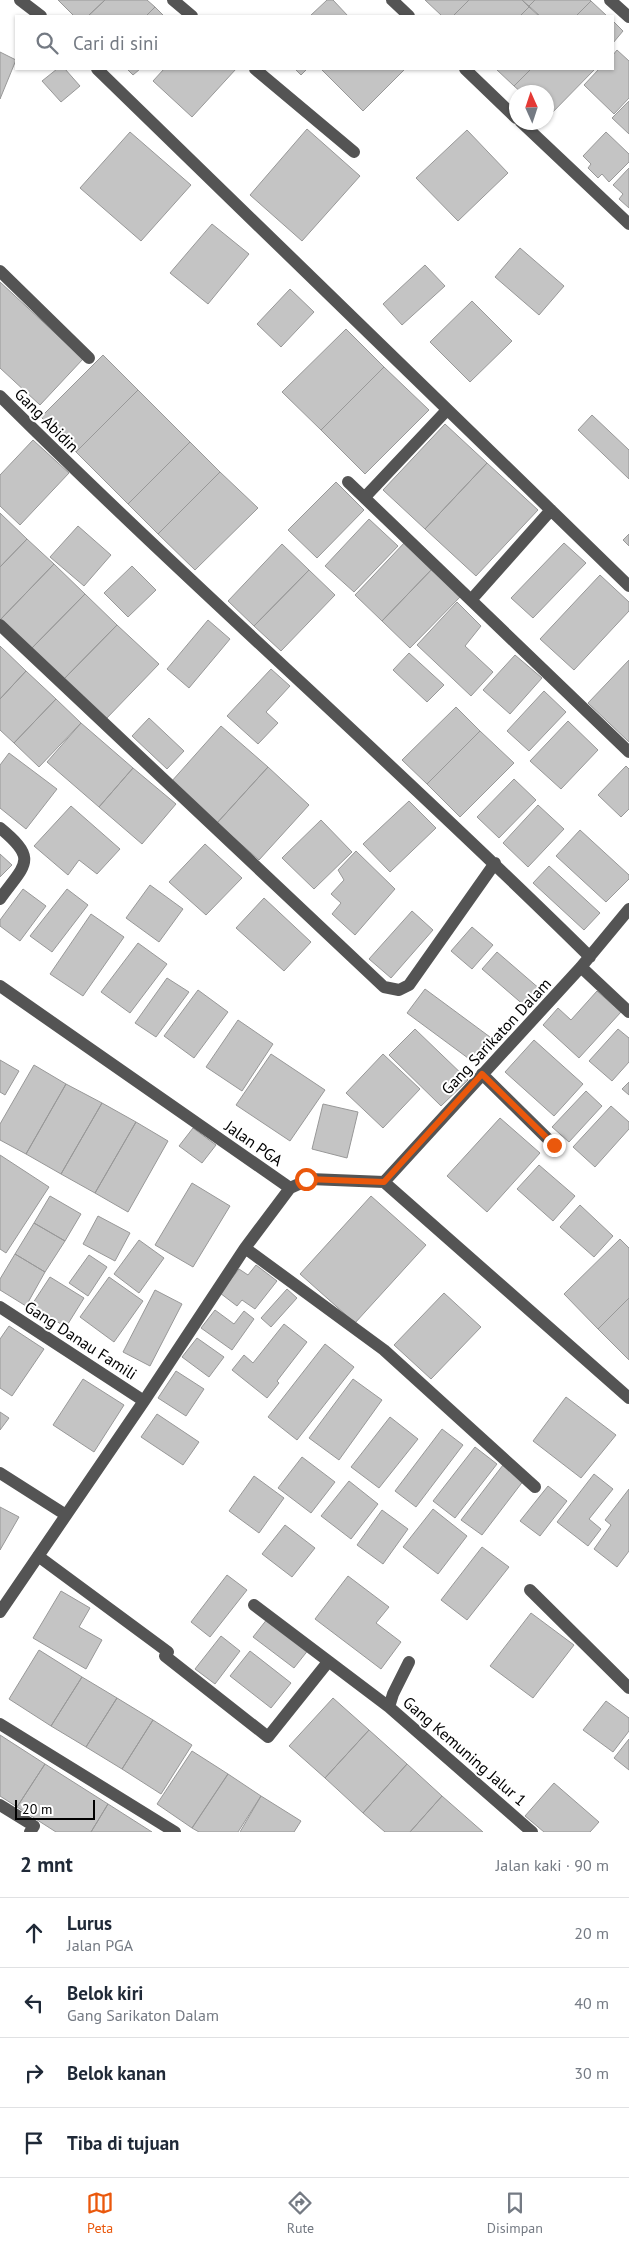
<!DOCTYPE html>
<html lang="id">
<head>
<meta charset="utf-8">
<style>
	body { margin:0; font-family:"PT Sans",sans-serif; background:#f2f2f3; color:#1f2937 }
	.compass { position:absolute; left:509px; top:85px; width:45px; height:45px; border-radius:50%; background:#fff; box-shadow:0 1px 4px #0004; rotate:357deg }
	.scale { position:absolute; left:15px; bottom:12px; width:80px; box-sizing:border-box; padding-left:5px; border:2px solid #000; border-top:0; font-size:14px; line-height:18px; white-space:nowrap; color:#000; -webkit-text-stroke:4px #fff; paint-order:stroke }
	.stop { position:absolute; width:15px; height:15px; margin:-11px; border:4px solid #ea580c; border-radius:50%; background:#fff }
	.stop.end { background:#ea580c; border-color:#fff; box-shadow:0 1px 5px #0008 }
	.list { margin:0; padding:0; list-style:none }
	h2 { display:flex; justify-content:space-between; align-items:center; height:65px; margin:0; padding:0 20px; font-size:21px }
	h2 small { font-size:16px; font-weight:400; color:#747a83 }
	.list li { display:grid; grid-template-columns:32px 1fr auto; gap:15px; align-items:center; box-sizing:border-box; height:70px; padding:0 20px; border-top:1px solid #e0e1e3 }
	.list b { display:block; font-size:19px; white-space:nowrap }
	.list p { margin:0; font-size:16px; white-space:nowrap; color:#747a83 }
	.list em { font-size:16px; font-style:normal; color:#747a83 }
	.icon { flex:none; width:28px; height:28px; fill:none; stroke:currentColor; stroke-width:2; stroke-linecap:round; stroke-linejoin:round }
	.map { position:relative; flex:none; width:629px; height:1832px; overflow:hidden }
	.search { position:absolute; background:#fff; box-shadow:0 1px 4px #0004; left:15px; right:15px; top:15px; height:55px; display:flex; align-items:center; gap:12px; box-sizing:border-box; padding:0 18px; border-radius:0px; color:#747a83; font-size:19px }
	.sheet { height:345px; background:#fff }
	nav { display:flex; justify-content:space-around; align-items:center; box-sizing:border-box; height:70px; border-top:1px solid #e0e1e3; background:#fff; font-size:14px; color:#747a83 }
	nav a { display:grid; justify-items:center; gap:2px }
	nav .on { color:#ea580c }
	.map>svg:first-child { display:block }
	.building { fill:#c4c4c4; stroke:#989898 }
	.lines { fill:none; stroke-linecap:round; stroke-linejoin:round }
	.minor { stroke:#545454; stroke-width:12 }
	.route { stroke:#ea580c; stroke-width:6 }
	.labels { text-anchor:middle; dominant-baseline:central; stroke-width:4; stroke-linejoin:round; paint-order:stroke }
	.street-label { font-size:16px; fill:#000; stroke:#fff }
</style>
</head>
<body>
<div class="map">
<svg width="629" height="1832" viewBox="0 0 629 1832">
	<rect width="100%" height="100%" fill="#fff"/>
	<!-- building -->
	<path class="building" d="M58 0H105L88 16H74Z
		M105 0H147L155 7 146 16H88Z
		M327 0H333L348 16H310Z
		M425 0H469L453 16H442Z
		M469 0H522L529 7 520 16H453Z
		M522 0H535L529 6Z
		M535 0H590L591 1 576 16H540L529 6Z
		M591 1 607 16H576Z
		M155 7 164 16H146Z
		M529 7 539 16H520Z
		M613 21 623 31 613 43Z
		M617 50 629 61V98L614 114 584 85 599 69H613V55Z
		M0 52 16 60 0 99Z
		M57 69H65L80 86 61 102 42 81Z
		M127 69H140L133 75Z
		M164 69H236L192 117 153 81Z
		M295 69H307L301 75Z
		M321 69H405L363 111Z
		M496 69H531L514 86Z
		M531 69H593L594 70 547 118 546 92H521L514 86Z
		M629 101V134L612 118Z
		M307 129 360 176 302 241 250 195Z
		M467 130 508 173 458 221 416 178Z
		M130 132 191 185 141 241 80 188Z
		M606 132 629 154V162L609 182 602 174 598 178 588 168 591 164 583 156Z
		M629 168V208L619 199 623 194 613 185Z
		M212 224 249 254 208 304 170 273Z
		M520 248 564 286 539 315 495 277Z
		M425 265 445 286 402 325 383 304Z
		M0 282 83 359 40 405 0 368Z
		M290 289 314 312 281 347 257 324Z
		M472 301 512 341 470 382 430 342Z
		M346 329 384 367 321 430 282 392Z
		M103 355 138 390 76 452 41 417Z
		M384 367 429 410 365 474 321 430Z
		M138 390 190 442 128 504 76 452Z
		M592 415 629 450V479L578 430Z
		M445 424 487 463 425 529 383 490Z
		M33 440 69 473 20 525 0 506V475Z
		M190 442 220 472 158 534 128 504Z
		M487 463 538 510 476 576 425 529Z
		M220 472 258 508 195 570 158 534Z
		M336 482 364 510 317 558 288 530Z
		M0 513 27 539 0 567Z
		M369 519 398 546 354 592 325 566Z
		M78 526 111 555 84 586 50 557Z
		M629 534V546L623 540Z
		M27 539 54 564 0 620V567Z
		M406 541 433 568 382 621 355 595Z
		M564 543 586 563 533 618 511 598Z
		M282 544 309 570 254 626 228 601Z
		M54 564 85 594 31 649 0 620Z
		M132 566 156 590 128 617 104 593Z
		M433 568 462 595 410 648 382 621Z
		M309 570 335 595 281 651 254 626Z
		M600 575 629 602V611L574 670 540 639Z
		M85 594 117 625 63 680 31 649Z
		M457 602 481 626 465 646 493 672 471 696 417 645Z
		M208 620 230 639 189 688 167 669Z
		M117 625 159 664 105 720 63 680Z
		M0 646 26 671 0 699Z
		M409 653 444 685 427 702 393 670Z
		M515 655 542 678 510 714 483 690Z
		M629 660V742L588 703Z
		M271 669 290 686 266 712 278 723 258 744 227 716Z
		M26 671 56 699 14 743 0 730V699Z
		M544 691 566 712 529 751 507 731Z
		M56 699 81 723 39 767 14 743Z
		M456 707 480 731 427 784 402 760Z
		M149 718 184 751 167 769 132 736Z
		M568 721 598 750 561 789 530 761Z
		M81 723 133 768 99 807 47 762Z
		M221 726 268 767 217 823 171 782Z
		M480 731 514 763 460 817 427 784Z
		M9 753 57 789 26 829 0 808V765Z
		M626 766 629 769V809L621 817 598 795Z
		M268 767 309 805 259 860 217 823Z
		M133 768 176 804 142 844 99 807Z
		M514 779 536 800 499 838 477 817Z
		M409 801 436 828 390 872 363 844Z
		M538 805 564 829 528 867 503 843Z
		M71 806 120 849 97 874 79 860 68 875 34 846Z
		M321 820 352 852 314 889 282 858Z
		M580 830 629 875V879L606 902 556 856Z
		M205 844 242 878 206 915 169 882Z
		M356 851 395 889 355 935 332 914 341 903 331 894 344 880 338 870Z
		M0 854 12 865 0 877Z
		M549 866 600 913 584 930 533 883Z
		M150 885 183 909 159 942 126 918Z
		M23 889 46 906 20 941 0 926V920Z
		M67 889 88 905 52 952 30 936Z
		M264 898 311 942 284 971 236 928Z
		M412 911 433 930 391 978 369 959Z
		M91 914 124 937 83 996 50 974Z
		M472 927 493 945 472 969 451 951Z
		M138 943 167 964 130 1013 101 992Z
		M497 952 541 990 526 1007 482 969Z
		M167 978 189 992 156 1037 135 1023Z
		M425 989 490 1037 472 1061 407 1013Z
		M198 990 228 1012 194 1058 164 1036Z
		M597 991 621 1012 579 1058 543 1025 558 1008 571 1020Z
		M238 1020 273 1044 242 1091 206 1067Z
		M415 1029 468 1080 441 1106 389 1055Z
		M618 1029 629 1038V1062L612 1081 589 1061Z
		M534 1040 583 1084 554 1116 505 1072Z
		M271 1054 325 1090 290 1141 236 1105Z
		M383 1054 420 1089 383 1128 346 1093Z
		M0 1060 19 1071 5 1095 0 1092Z
		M34 1065 66 1084 26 1154 0 1140V1124Z
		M629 1082V1095L622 1089Z
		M66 1084 102 1103 61 1174 26 1154Z
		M586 1091 602 1106 569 1142 552 1127Z
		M102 1103 136 1122 95 1193 61 1174Z
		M323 1104 358 1112 347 1158 312 1149Z
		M611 1106 629 1122V1129L595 1167 573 1147Z
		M500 1118 540 1153 487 1212 447 1176Z
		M136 1122 168 1141 128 1212 95 1193Z
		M193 1128 216 1145 202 1163 179 1146Z
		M0 1155 49 1187 6 1253 0 1249Z
		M539 1165 575 1196 553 1221 517 1189Z
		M192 1183 230 1206 193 1267 155 1245Z
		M50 1196 81 1214 65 1241 34 1223Z
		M371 1196 426 1245 355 1323 300 1274Z
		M580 1205 613 1236 594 1257 560 1227Z
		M98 1216 130 1233 115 1261 83 1244Z
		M34 1223 65 1241 45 1272 15 1254Z
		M620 1239 629 1248V1298L598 1329 564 1294Z
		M139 1240 164 1258 139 1293 114 1274Z
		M15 1254 45 1272 26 1306 0 1290V1279Z
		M89 1255 107 1267 88 1296 69 1283Z
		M256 1265 277 1281 255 1309 242 1300 237 1306 220 1293 239 1269 248 1275Z
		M50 1277 84 1298 66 1327 31 1306Z
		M109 1277 143 1301 114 1342 80 1317Z
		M287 1289 297 1298 271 1327 261 1318Z
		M155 1290 182 1304 150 1366 123 1352Z
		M444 1293 481 1327 431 1379 394 1345Z
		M629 1298V1360L598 1329Z
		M215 1310 234 1324 244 1311 254 1319 232 1350 201 1328Z
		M284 1324 307 1342 277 1381 279 1383 267 1398 232 1370 244 1355 253 1363Z
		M9 1326 44 1349 12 1396 0 1388V1339Z
		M197 1338 224 1357 209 1377 182 1357Z
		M325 1344 354 1367 297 1440 268 1417Z
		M176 1371 204 1389 186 1416 158 1398Z
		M83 1379 124 1405 94 1452 53 1425Z
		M353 1379 382 1400 339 1460 309 1438Z
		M566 1397 616 1435 581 1478 533 1441Z
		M0 1412 9 1418 0 1430Z
		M157 1414 199 1442 183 1465 141 1437Z
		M390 1417 418 1439 379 1488 351 1467Z
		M442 1429 463 1445 416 1507 395 1491Z
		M475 1447 497 1464 455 1518 433 1501Z
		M302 1457 335 1482 311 1513 278 1488Z
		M503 1465 524 1480 482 1535 461 1520Z
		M594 1474 613 1489 589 1519 601 1529 588 1546 557 1522Z
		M254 1476 284 1498 259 1533 229 1511Z
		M349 1481 378 1504 351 1539 321 1516Z
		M548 1486 567 1501 540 1536 520 1521Z
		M629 1489V1551L617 1567 594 1549 611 1525 605 1520Z
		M0 1507 19 1517 0 1550Z
		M433 1509 467 1536 438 1574 403 1547Z
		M382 1510 408 1529 383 1564 357 1545Z
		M285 1525 315 1548 292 1577 262 1554Z
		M482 1547 509 1567 467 1620 441 1600Z
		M227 1575 247 1590 210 1637 191 1622Z
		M348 1576 389 1607 376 1623 401 1642 381 1669 315 1619Z
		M61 1591 90 1608 79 1627 102 1640 86 1669 33 1638Z
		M531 1613 574 1645 533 1698 490 1666Z
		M268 1618 309 1649 294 1668 253 1637Z
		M221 1636 240 1651 215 1684 195 1669Z
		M39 1650 82 1677 51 1726 9 1699Z
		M250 1651 291 1683 271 1708 230 1676Z
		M82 1677 117 1698 86 1747 51 1726Z
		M117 1698 153 1720 122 1769 86 1747Z
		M333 1698 369 1730 325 1778 289 1746Z
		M606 1701 629 1718V1731L613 1752 583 1730Z
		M153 1720 192 1745 161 1794 122 1769Z
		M369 1730 407 1764 363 1813 325 1778Z
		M0 1735 45 1764 17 1807 0 1796Z
		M629 1739V1770L614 1758Z
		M192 1751 228 1774 192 1828 157 1804Z
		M45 1764 108 1804 91 1832H56L17 1807Z
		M407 1764 442 1796 410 1832H385L363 1813Z
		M228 1774 261 1796 238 1832H199L192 1828Z
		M554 1783 599 1822 590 1832H544L525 1816Z
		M261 1796 301 1821 294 1832H240Z
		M442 1796 483 1832H410Z
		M108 1804 152 1832H91Z"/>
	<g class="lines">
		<!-- minor -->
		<path class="minor" d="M20 0 41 16
			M173 0 192 16
			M392 0 409 16
			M610 0 629 17
			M97 69 629 586
			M255 69 354 152
			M465 69 516 118
			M521 122 629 224
			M0 271 89 358
			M0 396C192 587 397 766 590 957
			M348 482 629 752
			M365 497 447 410
			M471 600 551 510
			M0 625 384 987 399 990 409 985 495 863
			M0 828C39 860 25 864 0 899
			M581 967 629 1012
			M0 986 290 1188 310 1179 384 1182 629 1398
			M482 1074 554 1145
			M384 1182 581 967 629 909
			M245 1248 384 1350 535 1487
			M0 1307 144 1401
			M0 1473 66 1515
			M38 1556 168 1652 165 1656 268 1737 328 1662
			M530 1590 629 1688
			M254 1605 389 1707
			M0 1612 144 1401 245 1248 290 1188
			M409 1662 393 1694 389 1707 532 1832
			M0 1724 175 1832
			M0 1805 34 1826 30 1832"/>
	</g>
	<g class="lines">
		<!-- route -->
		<path class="route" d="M306 1179 384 1182 482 1074 554 1145"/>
	</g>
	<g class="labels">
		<!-- street labels -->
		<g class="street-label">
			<text transform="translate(47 420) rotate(45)">Gang Abidin</text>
			<text transform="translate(496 1036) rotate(-47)">Gang Sarikaton Dalam</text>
			<text transform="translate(254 1143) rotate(35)">Jalan PGA</text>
			<text transform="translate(81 1340) rotate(33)">Gang Danau Famili</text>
			<text transform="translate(465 1751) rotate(41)">Gang Kemuning Jalur 1</text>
		</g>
	</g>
</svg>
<svg class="compass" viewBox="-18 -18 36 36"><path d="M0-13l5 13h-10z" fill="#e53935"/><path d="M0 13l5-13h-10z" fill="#747a83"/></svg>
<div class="scale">20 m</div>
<div class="stop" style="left:306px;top:1179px"></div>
<div class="stop end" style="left:554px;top:1145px"></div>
<div class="search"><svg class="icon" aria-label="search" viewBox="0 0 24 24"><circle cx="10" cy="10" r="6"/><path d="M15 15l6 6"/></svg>Cari di sini</div>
</div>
<section class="sheet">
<h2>2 mnt<small>Jalan kaki · 90 m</small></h2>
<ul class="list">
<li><svg class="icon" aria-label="ahead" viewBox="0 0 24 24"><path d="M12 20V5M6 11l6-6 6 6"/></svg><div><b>Lurus</b><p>Jalan PGA</p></div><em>20 m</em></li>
<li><svg class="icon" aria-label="left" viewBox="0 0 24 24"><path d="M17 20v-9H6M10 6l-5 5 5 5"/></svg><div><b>Belok kiri</b><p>Gang Sarikaton Dalam</p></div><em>40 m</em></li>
<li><svg class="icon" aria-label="right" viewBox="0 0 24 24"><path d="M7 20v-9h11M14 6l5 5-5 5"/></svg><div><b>Belok kanan</b></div><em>30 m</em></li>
<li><svg class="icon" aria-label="arrive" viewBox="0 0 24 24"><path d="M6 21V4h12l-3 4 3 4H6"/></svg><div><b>Tiba di tujuan</b></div></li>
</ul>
</section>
<nav>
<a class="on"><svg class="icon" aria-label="map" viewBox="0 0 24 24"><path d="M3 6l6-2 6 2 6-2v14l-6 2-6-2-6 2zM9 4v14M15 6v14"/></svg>Peta</a>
<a><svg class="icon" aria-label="directions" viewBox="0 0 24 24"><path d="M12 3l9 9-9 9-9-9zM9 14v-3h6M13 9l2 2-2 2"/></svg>Rute</a>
<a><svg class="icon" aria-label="saved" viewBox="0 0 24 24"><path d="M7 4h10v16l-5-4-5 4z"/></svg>Disimpan</a>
</nav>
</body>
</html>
